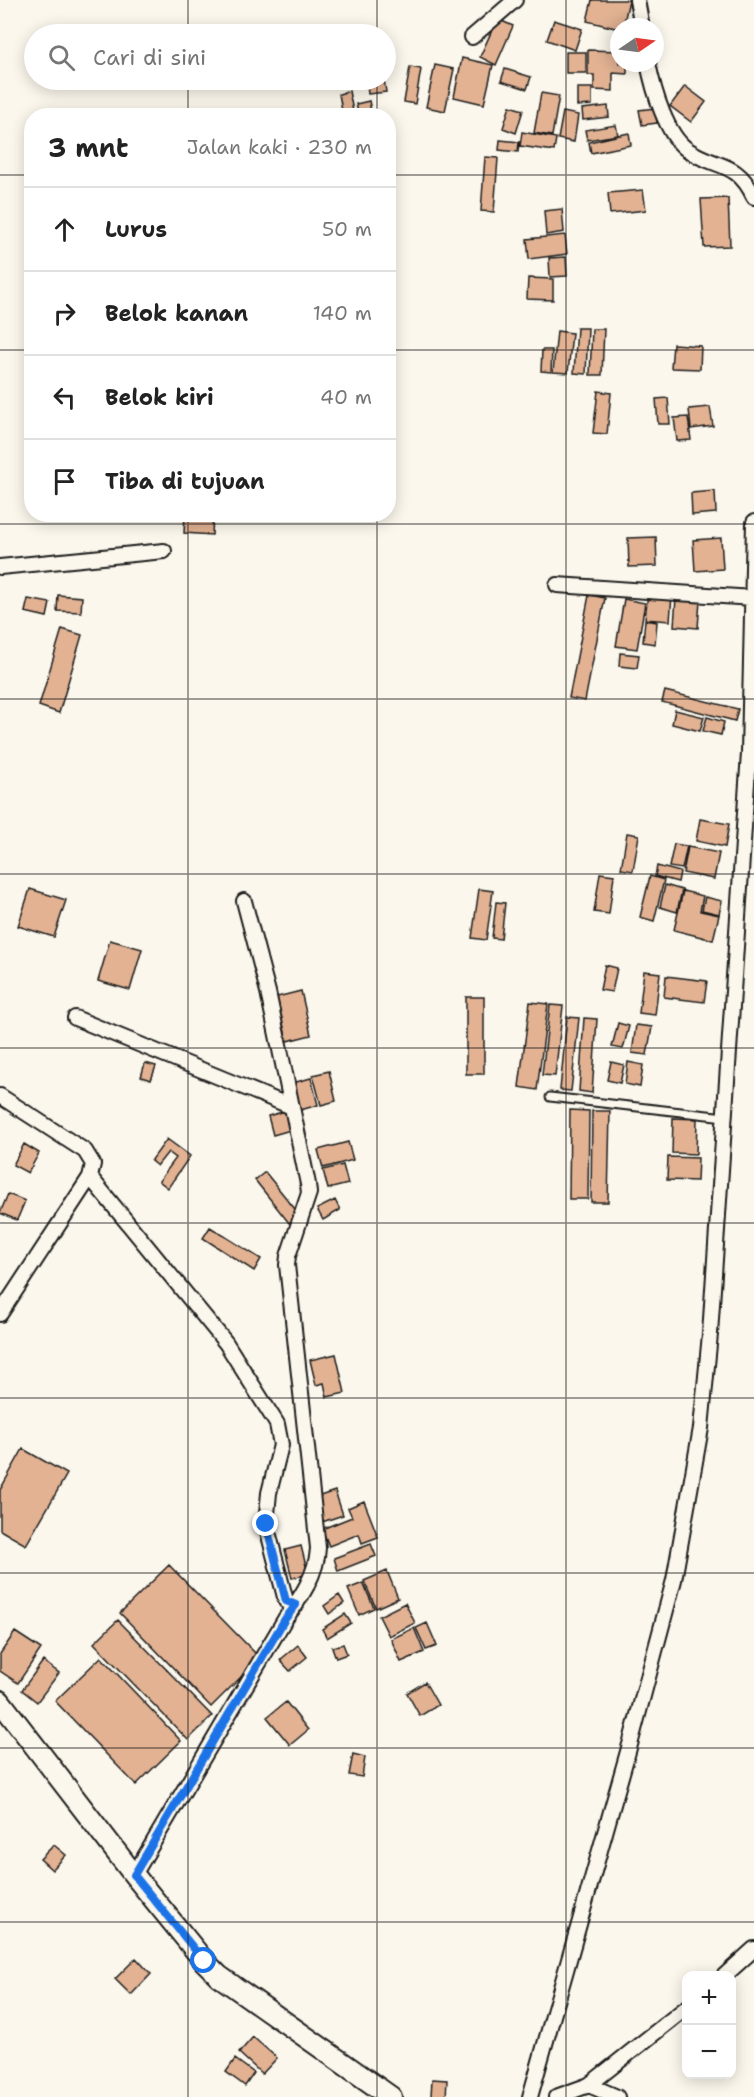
<!DOCTYPE html>
<html lang="id">
<head>
<meta charset="utf-8">
<style>
	body { margin:0; font-family:"Shantell Sans",sans-serif; background:#f6f6f6; color:#222 }
	.controls { position:absolute; right:18px; bottom:18px; display:grid; overflow:hidden; border-radius:12px; box-shadow:0 3px 15px #0003 }
	.controls button { width:54px; height:54px; display:grid; place-items:center; padding:0; border:0; border-bottom:2px solid #e0e0e0; background:#fff; color:#222; font:30px sans-serif }
	.compass { position:absolute; left:610px; top:18px; width:54px; height:54px; border-radius:50%; background:#fff; box-shadow:0 3px 15px #0003; rotate:77deg }
	.stop { position:absolute; width:18px; height:18px; margin:-14px; border:4px solid #1a73e8; border-radius:50%; background:#fff }
	.stop.end { background:#1a73e8; border-color:#fff; box-shadow:0 2px 6px #0008 }
	.list { margin:0; padding:0; list-style:none }
	h2 { display:flex; justify-content:space-between; align-items:center; height:78px; margin:0; padding:0 24px; font-size:26px }
	h2 small { font-size:20px; font-weight:400; color:#767676 }
	.list li { display:grid; grid-template-columns:39px 1fr auto; gap:18px; align-items:center; box-sizing:border-box; height:84px; padding:0 24px; border-top:2px solid #e0e0e0 }
	.list b { display:block; font-size:22px; white-space:nowrap }
	.list em { font-size:20px; font-style:normal; color:#767676 }
	.icon { flex:none; width:33px; height:33px; fill:none; stroke:currentColor; stroke-width:2; stroke-linecap:round; stroke-linejoin:round }
	.map { position:relative; flex:none; width:754px; height:2097px; overflow:hidden }
	.search { position:absolute; background:#fff; box-shadow:0 3px 15px #0003; left:24px; top:24px; width:372px; height:66px; display:flex; align-items:center; gap:15px; box-sizing:border-box; padding:0 21px; border-radius:33px; color:#767676; font-size:22px }
	.panel { position:absolute; background:#fff; box-shadow:0 3px 15px #0003; left:24px; top:108px; width:372px; height:414px; border-radius:24px }
	.map>svg:first-child { display:block }
	.building { fill:#e2b293; stroke:#1c1c1c; stroke-width:1.5 }
	.lines { fill:none; stroke-linecap:round; stroke-linejoin:round }
	.lane-casing { stroke:#1c1c1c; stroke-width:11 }
	.street-casing { stroke:#1c1c1c; stroke-width:18 }
	.secondary-casing { stroke:#1c1c1c; stroke-width:24 }
	.lane { stroke:#fbf7ec; stroke-width:7 }
	.street { stroke:#fbf7ec; stroke-width:14 }
	.secondary { stroke:#fbf7ec; stroke-width:20 }
	.route { stroke:#1a73e8; stroke-width:8 }
	.grid { fill:none; stroke:#1c1c1c; stroke-width:1.5; stroke-opacity:0.55 }
</style>
</head>
<body>
<div class="map">
<svg width="754" height="2097" viewBox="0 0 754 2097">
	<rect width="100%" height="100%" fill="#fbf7ec"/>
	<filter id="ink" filterUnits="userSpaceOnUse"><feTurbulence type="fractalNoise" baseFrequency=".0167" numOctaves="2"/><feDisplacementMap in="SourceGraphic" scale="12" xChannelSelector="R" yChannelSelector="G"/><feConvolveMatrix kernelMatrix="1 2 1 2 8 2 1 2 1" color-interpolation-filters="sRGB"/></filter>
	<g filter="url(#ink)">
		<!-- building -->
		<path class="building" d="M592 0H629L623 27H619V29L587 21Z
			M497 19 513 26 496 65 480 57Z
			M554 20 582 29 575 50 547 40Z
			M588 50 619 51V63H627V74L613 73V91L594 90V75H588Z
			M566 52H586V73H566Z
			M462 58 493 65 484 104 454 97Z
			M435 65 454 69 445 111 426 107Z
			M410 67 421 69 415 104 404 102Z
			M505 69 531 77 527 89 501 81Z
			M358 80H384L386 92 368 94 367 84 359 85Z
			M685 86 706 102 691 122 670 106Z
			M577 88H592V105L577 106Z
			M349 91 354 116H343L339 94Z
			M541 93 559 96 552 136 534 133Z
			M369 101 372 116H359L356 104Z
			M510 106 523 110 516 133 503 128Z
			M608 106 609 117 583 120 582 109Z
			M655 108 657 123 642 125 639 110Z
			M563 112 578 115 574 142 558 139Z
			M616 125 618 135 587 140 585 130Z
			M522 132 556 138 554 151 520 146Z
			M629 133 631 145 591 153 589 142Z
			M500 140 519 142 518 152 499 150Z
			M485 157 498 158 494 212 481 211Z
			M643 190 646 210 610 214 608 193Z
			M728 198 730 246 704 247 701 199Z
			M562 209 564 232 546 235 544 211Z
			M565 235 567 254 529 259 527 239Z
			M566 257 567 276 550 277 549 258Z
			M528 278 553 279V300L527 299Z
			M577 328H588L586 374 574 373Z
			M592 329H604L602 375H590Z
			M557 331 572 333 568 373 553 372Z
			M673 344 701 346 700 369 671 368Z
			M542 350H552L551 372 541 371Z
			M598 391 611 393 607 434 593 433Z
			M668 398 670 424H658L656 399Z
			M710 407 713 426 691 429 689 409Z
			M688 417 691 440 677 441 674 418Z
			M715 491 716 513 692 515 691 493Z
			M185 514H213L212 535 184 533Z
			M656 537 657 566 629 567 628 538Z
			M721 538 723 569 695 571 693 540Z
			M648 593 672 595 670 621 645 619Z
			M58 595 82 597 81 612 57 611Z
			M589 595 605 598 585 701 569 698Z
			M676 598 700 600 698 628 674 626Z
			M28 599 50 603 47 617 25 612Z
			M624 599 645 603 637 649 616 646Z
			M645 620 657 622 655 644 643 642Z
			M62 629 82 635 59 713 39 706Z
			M620 653 639 655 637 668 619 666Z
			M665 691 738 709 735 721 662 702Z
			M675 710 704 717 700 731 672 724Z
			M707 717 724 722 721 735 703 731Z
			M700 819 729 824 725 847 696 841Z
			M627 833 639 835 633 871 621 869Z
			M674 844 687 846 682 869 669 867Z
			M688 847 719 853 714 879 683 873Z
			M657 866 680 872 678 882 655 876Z
			M600 873 614 875 609 914 594 912Z
			M650 876 664 880 654 921 640 917Z
			M665 885 682 890 677 912 660 907Z
			M30 889 66 900 54 937 18 926Z
			M479 889 493 891 486 940 472 938Z
			M683 891 703 896 700 911 719 915 713 940 674 930Z
			M705 897 722 901 719 914 702 910Z
			M496 902 505 903 501 939 492 938Z
			M110 940 142 949 130 990 98 981Z
			M605 965 617 968 612 992 600 990Z
			M644 971 660 973 655 1015 639 1013Z
			M666 976 707 981 704 1002 664 997Z
			M301 991 311 1035 287 1041 277 997Z
			M466 997H484V1074H466Z
			M530 1002 548 1004 537 1090 519 1087Z
			M550 1005 563 1006 555 1076 542 1075Z
			M567 1017 579 1018 571 1091 560 1090Z
			M584 1018 597 1019 592 1093 579 1091Z
			M618 1023 629 1026 623 1049 612 1047Z
			M636 1025 652 1027 647 1055 632 1053Z
			M611 1062 624 1065 620 1083 607 1080Z
			M628 1062 643 1065 640 1087 625 1084Z
			M145 1063 156 1066 151 1080 141 1077Z
			M329 1071 336 1101 321 1105 313 1075Z
			M311 1078 318 1105 297 1111 289 1084Z
			M289 1110 294 1129 273 1135 268 1116Z
			M570 1110 589 1111 588 1199H569Z
			M592 1111H610L608 1202H591Z
			M673 1118 697 1119 696 1154 672 1153Z
			M167 1139 190 1156 168 1188 159 1181 176 1158 168 1152 157 1166 151 1161Z
			M348 1142 353 1160 323 1168 318 1150Z
			M24 1144 39 1153 28 1173 13 1165Z
			M668 1157 698 1158 697 1181 667 1180Z
			M343 1165 348 1184 328 1189 323 1170Z
			M265 1172 299 1214 289 1223 255 1180Z
			M8 1194 25 1201 17 1220 0 1213Z
			M335 1200 340 1210 323 1220 317 1209Z
			M210 1227 261 1259 254 1271 203 1238Z
			M336 1354 345 1393 327 1397 324 1383 316 1385 310 1360Z
			M23 1449 67 1474 26 1545 0 1530V1490Z
			M335 1491 343 1515 322 1522 314 1498Z
			M364 1501 378 1537 362 1543 359 1534 329 1546 322 1529 352 1517 348 1508Z
			M371 1544 376 1556 338 1571 334 1558Z
			M301 1546 308 1574 292 1578 285 1550Z
			M169 1565 260 1658 211 1707 120 1613Z
			M387 1571 398 1598 376 1608 364 1581Z
			M363 1583 374 1608 359 1615 348 1589Z
			M339 1595 344 1603 329 1614 324 1606Z
			M405 1603 415 1623 389 1636 379 1616Z
			M345 1614 351 1623 327 1638 322 1629Z
			M118 1620 212 1716 188 1740 94 1643Z
			M427 1623 437 1646 426 1650 416 1628Z
			M414 1628 424 1652 401 1662 391 1639Z
			M15 1632 41 1649 18 1683 0 1671V1654Z
			M343 1644 347 1654 336 1658 332 1647Z
			M298 1645 307 1657 290 1671 280 1660Z
			M101 1657 181 1741 136 1785 55 1701Z
			M43 1661 59 1673 37 1702 22 1690Z
			M425 1682 438 1705 420 1716 407 1693Z
			M286 1702 308 1730 290 1745 267 1717Z
			M353 1754 365 1757 362 1777 349 1775Z
			M54 1845 66 1855 52 1870 40 1859Z
			M136 1958 151 1974 131 1995 115 1979Z
			M253 2037 277 2058 262 2074 239 2053Z
			M235 2059 254 2073 245 2086 226 2072Z
			M432 2079 447 2080 446 2097 431 2096Z"/>
		<g class="lines">
			<defs>
				<path id="lane" d="M550 1097 725 1117"/>
				<path id="street" d="M637 0 642 27
					M472 37 515 0
					M648 63C653 88 666 136 688 150 716 169 737 160 754 197
					M0 567 164 551
					M557 585 753 598
					M75 1018 292 1107
					M0 1096 85 1151 93 1164 90 1177 0 1314
					M90 1177 226 1343 277 1424 281 1445 269 1493 266 1524 286 1601 296 1605
					M134 1875 285 1619C300 1599 317 1574 318 1548L287 1265 288 1256 309 1193 308 1184 268 992 244 901
					M724 1976 754 1949
					M589 2085 617 2097
					M530 2097 631 1741 674 1580 701 1428 710 1334 749 753 754 522
					M556 2097 589 2085 686 2008"/>
				<path id="secondary" d="M0 1701 134 1875 204 1961 219 1976 391 2097"/>
			</defs>
			<!-- lane casing -->
			<use href="#lane" class="lane-casing"/>
			<!-- street casing -->
			<use href="#street" class="street-casing"/>
			<!-- secondary casing -->
			<use href="#secondary" class="secondary-casing"/>
			<!-- lane -->
			<use href="#lane" class="lane"/>
			<!-- street -->
			<use href="#street" class="street"/>
			<!-- secondary -->
			<use href="#secondary" class="secondary"/>
		</g>
	</g>
	<g class="lines" filter="url(#ink)">
		<!-- route -->
		<path class="route" d="M204 1961 134 1875 285 1619 296 1605 286 1601 266 1524"/>
	</g>
	<!-- grid -->
	<path class="grid" d="M188 0V34M377 0V34M566 0V2097M188 80V116M377 80V116M0 175H32M388 175H754M0 350H32M388 350H754M188 514V2097M377 514V2097M0 524H754M0 699H754M0 874H754M0 1048H754M0 1223H754M0 1398H754M0 1573H754M0 1748H754M0 1922H754"/>
</svg>
<div class="controls">
<button>+</button>
<button>−</button>
</div>
<svg class="compass" viewBox="-18 -18 36 36"><path d="M0-13l5 13h-10z" fill="#e53935"/><path d="M0 13l5-13h-10z" fill="#767676"/></svg>
<div class="stop" style="left:204px;top:1961px"></div>
<div class="stop end" style="left:266px;top:1524px"></div>
<div class="search"><svg class="icon" aria-label="search" viewBox="0 0 24 24"><circle cx="10" cy="10" r="6"/><path d="M15 15l6 6"/></svg>Cari di sini</div>
<section class="panel">
<h2>3 mnt<small>Jalan kaki · 230 m</small></h2>
<ul class="list">
<li><svg class="icon" aria-label="ahead" viewBox="0 0 24 24"><path d="M12 20V5M6 11l6-6 6 6"/></svg><div><b>Lurus</b></div><em>50 m</em></li>
<li><svg class="icon" aria-label="right" viewBox="0 0 24 24"><path d="M7 20v-9h11M14 6l5 5-5 5"/></svg><div><b>Belok kanan</b></div><em>140 m</em></li>
<li><svg class="icon" aria-label="left" viewBox="0 0 24 24"><path d="M17 20v-9H6M10 6l-5 5 5 5"/></svg><div><b>Belok kiri</b></div><em>40 m</em></li>
<li><svg class="icon" aria-label="arrive" viewBox="0 0 24 24"><path d="M6 21V4h12l-3 4 3 4H6"/></svg><div><b>Tiba di tujuan</b></div></li>
</ul>
</section>
</div>
</body>
</html>
